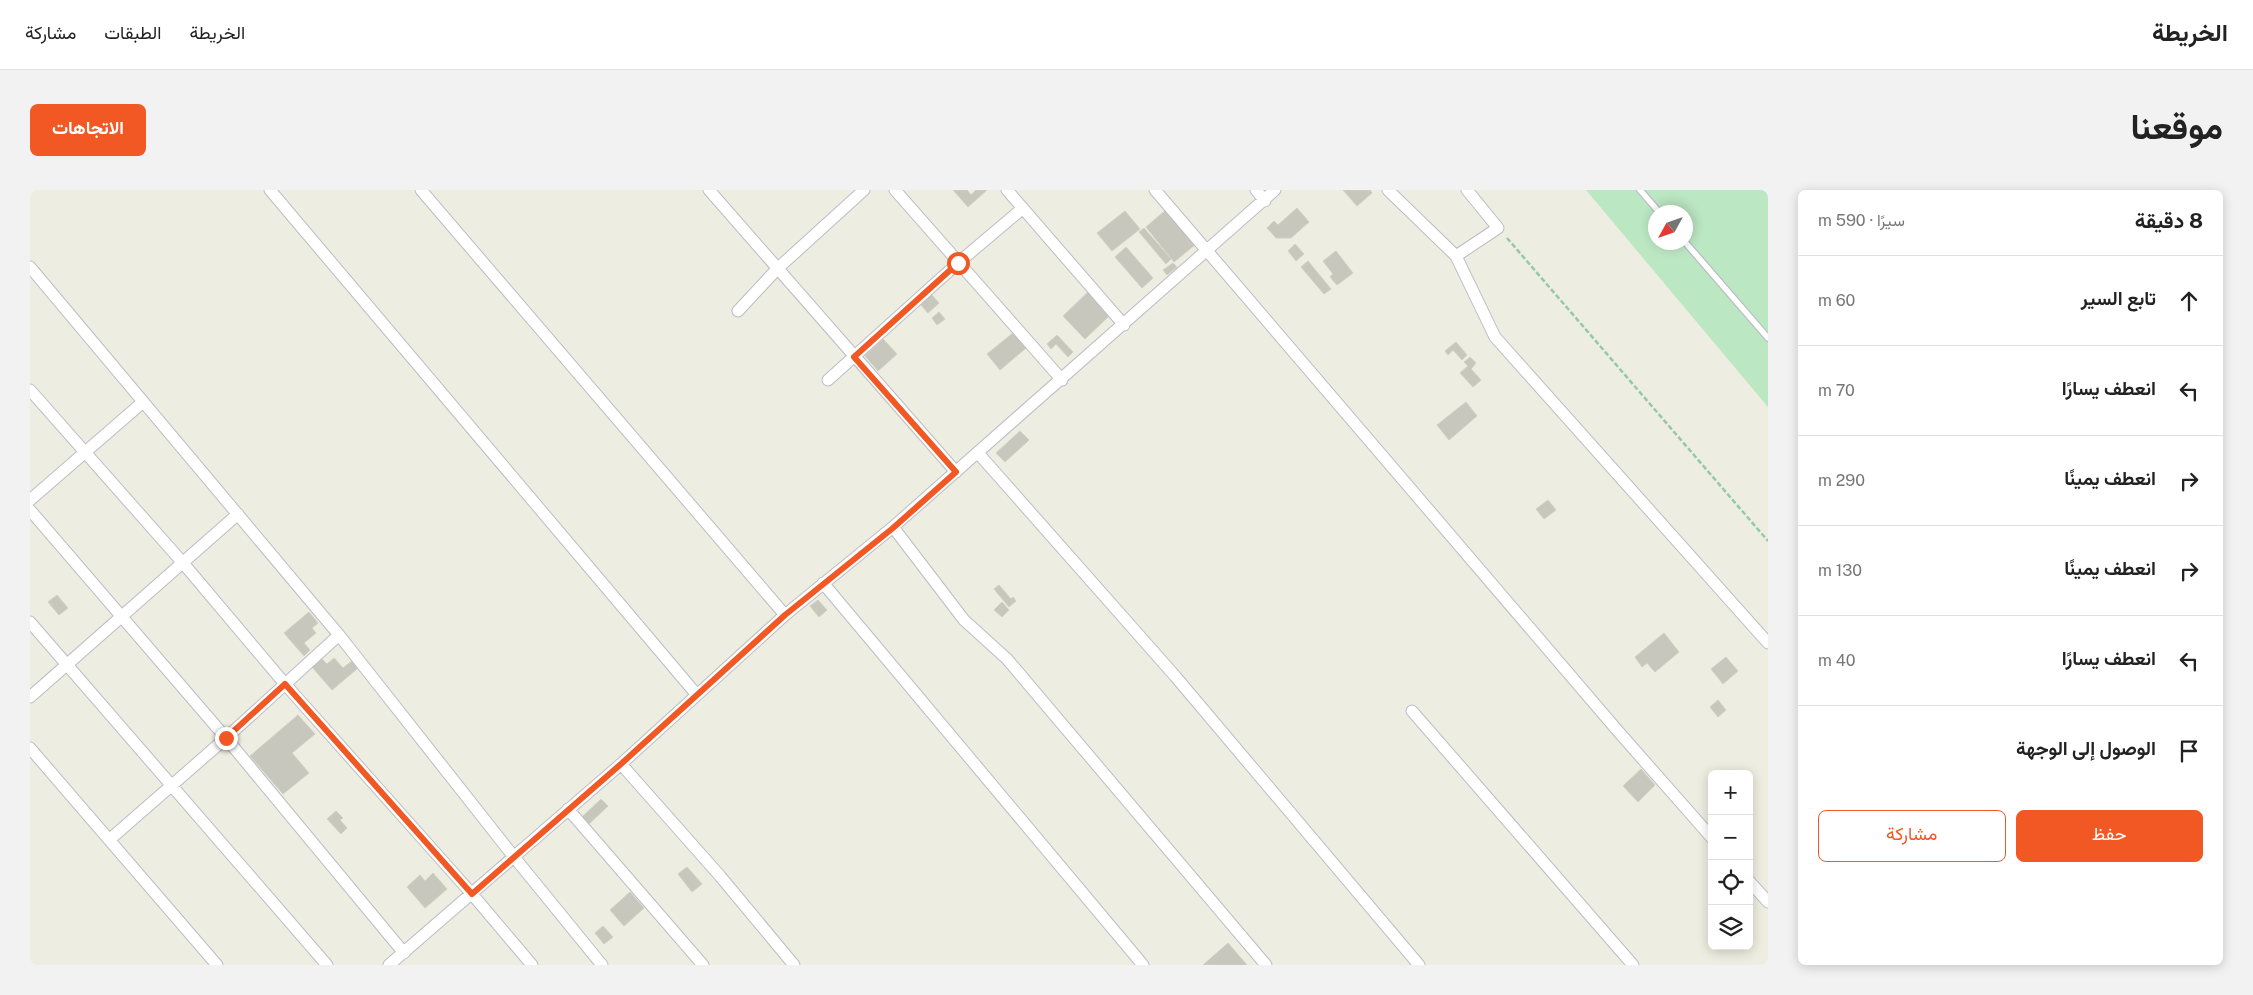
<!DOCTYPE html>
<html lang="ar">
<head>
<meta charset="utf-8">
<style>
	body { margin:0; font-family:"Public Sans",Vazirmatn,sans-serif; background:#f2f2f2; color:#222; direction:rtl }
	.controls { position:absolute; right:15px; bottom:15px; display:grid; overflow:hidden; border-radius:8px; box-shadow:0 2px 12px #0003 }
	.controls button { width:45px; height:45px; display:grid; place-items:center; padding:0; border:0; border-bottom:1px solid #e0e0e0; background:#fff; color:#222; font:25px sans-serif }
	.compass { position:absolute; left:1618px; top:15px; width:45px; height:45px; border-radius:50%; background:#fff; box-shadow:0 2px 12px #0003; rotate:230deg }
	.stop { position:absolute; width:15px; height:15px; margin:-11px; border:4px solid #f15823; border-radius:50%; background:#fff }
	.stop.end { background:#f15823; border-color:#fff; box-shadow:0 1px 5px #0008 }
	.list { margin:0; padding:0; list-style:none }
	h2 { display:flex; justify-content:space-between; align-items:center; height:65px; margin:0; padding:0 20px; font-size:21px }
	h2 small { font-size:16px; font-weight:400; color:#767676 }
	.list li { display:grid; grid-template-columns:32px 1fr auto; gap:15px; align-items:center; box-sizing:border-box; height:90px; padding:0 20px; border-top:1px solid #e0e0e0 }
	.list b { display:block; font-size:19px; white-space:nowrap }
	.list em { font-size:16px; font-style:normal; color:#767676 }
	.actions { display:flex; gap:10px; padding:15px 20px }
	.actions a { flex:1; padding:11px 0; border:1px solid #f15823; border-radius:8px; text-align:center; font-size:18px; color:#f15823 }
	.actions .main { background:#f15823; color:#fff }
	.icon { flex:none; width:28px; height:28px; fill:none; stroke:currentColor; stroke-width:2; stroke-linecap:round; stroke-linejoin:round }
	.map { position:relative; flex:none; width:1738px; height:775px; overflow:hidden; direction:ltr; border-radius:8px }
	header { display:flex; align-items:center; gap:30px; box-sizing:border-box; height:70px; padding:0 25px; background:#fff; border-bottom:1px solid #e0e0e0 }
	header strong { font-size:24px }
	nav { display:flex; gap:28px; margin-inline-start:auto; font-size:18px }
	.intro { display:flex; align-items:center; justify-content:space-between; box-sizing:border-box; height:120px; padding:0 30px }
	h1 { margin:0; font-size:35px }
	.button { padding:12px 22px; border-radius:8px; background:#f15823; color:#fff; font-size:18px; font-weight:700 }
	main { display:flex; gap:30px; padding:0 30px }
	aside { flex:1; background:#fff; border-radius:8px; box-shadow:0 2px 12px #0003 }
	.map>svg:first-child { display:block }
	.green { fill:#bce7c3; fill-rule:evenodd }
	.building { fill:#c8c7be; stroke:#d2d0bf }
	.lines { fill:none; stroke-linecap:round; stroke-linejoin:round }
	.service-casing { stroke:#bbbdc3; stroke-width:8 }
	.minor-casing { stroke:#bbbdc3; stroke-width:13 }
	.path { stroke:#94c8ac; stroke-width:2.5; stroke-dasharray:5 2.5; stroke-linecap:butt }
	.service { stroke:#fff; stroke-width:5.5 }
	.minor { stroke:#fff; stroke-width:11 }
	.route { stroke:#f15823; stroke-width:6 }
</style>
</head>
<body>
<header>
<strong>الخريطة</strong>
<nav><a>الخريطة</a><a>الطبقات</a><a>مشاركة</a></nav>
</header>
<div class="intro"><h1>موقعنا</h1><a class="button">الاتجاهات</a></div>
<main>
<aside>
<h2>8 دقيقة<small>سيرًا · 590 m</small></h2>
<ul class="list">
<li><svg class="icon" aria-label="ahead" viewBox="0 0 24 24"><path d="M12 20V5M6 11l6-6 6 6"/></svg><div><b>تابع السير</b></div><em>60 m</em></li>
<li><svg class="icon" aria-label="left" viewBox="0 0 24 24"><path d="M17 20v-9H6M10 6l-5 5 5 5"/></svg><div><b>انعطف يسارًا</b></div><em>70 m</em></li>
<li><svg class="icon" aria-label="right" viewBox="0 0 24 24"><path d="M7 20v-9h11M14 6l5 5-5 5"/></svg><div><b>انعطف يمينًا</b></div><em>290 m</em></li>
<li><svg class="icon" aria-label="right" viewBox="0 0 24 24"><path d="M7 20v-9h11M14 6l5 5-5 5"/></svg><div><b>انعطف يمينًا</b></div><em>130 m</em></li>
<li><svg class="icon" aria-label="left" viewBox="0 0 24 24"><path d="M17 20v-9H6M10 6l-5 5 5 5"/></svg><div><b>انعطف يسارًا</b></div><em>40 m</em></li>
<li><svg class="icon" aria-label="arrive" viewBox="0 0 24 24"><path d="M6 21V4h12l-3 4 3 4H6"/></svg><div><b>الوصول إلى الوجهة</b></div></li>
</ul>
<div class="actions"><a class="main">حفظ</a><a>مشاركة</a></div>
</aside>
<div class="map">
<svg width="1738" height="775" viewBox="0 0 1738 775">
	<rect width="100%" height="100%" fill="#edede1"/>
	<!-- green -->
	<path class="green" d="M1556 0H1738V217ZM1626 22H1656V52H1626Z"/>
	<!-- building -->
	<path class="building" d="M923 0H937L941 5 946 0H957L938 17Z
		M1313 0H1340L1342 3 1327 16Z
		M1267 18 1279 32 1261 48H1246L1237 38 1244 31 1248 35Z
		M1137 19 1166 54 1144 72 1116 37Z
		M1095 21 1110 39 1082 61 1067 43Z
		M1114 38 1141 69 1136 74 1109 42Z
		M1265 54 1274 64 1266 71 1258 61Z
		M1096 57 1123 88 1112 98 1085 67Z
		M1306 61 1323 83 1307 95 1300 87 1303 84 1293 71Z
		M1278 71 1301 99 1294 104 1271 77Z
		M1143 73 1147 77 1137 85 1133 80Z
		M1058 102 1080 125 1055 149 1033 126Z
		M901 104 909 113 898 123 890 114Z
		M909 122 915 129 907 135 902 128Z
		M983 143 996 158 970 180 957 164Z
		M1027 145 1043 162 1038 167 1026 154 1021 159 1017 154Z
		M853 149 867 164 848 181 835 166Z
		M1426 152 1437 165 1432 170 1423 160 1418 165 1415 161Z
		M1440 167 1446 173 1441 179 1451 190 1443 197 1430 183 1438 176 1434 172Z
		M1436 212 1447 226 1419 250 1407 235Z
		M990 241 999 250 975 272 966 263Z
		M1518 310 1526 320 1514 329 1506 319Z
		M969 395 981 409 983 407 986 411 979 417 964 399Z
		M27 405 38 418 29 425 18 412Z
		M788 410 797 420 789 427 780 416Z
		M972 412 979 420 972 427 964 420Z
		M279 422 288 433 282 438 286 443 274 453 280 460 274 466 254 443Z
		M1634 443 1649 462 1625 482 1617 473 1612 477 1605 467Z
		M1696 467 1708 481 1693 494 1681 479Z
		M304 468 313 478 322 471 328 478 302 500 282 477 292 469 297 474Z
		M1688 510 1696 520 1688 527 1680 517Z
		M268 525 285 544 262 563 279 583 253 604 220 566Z
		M1611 579 1625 595 1608 612 1593 596Z
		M571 609 578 616 559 634 552 627Z
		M306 621 313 628 310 630 317 638 311 644 297 629Z
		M657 677 672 694 662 702 648 684Z
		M403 683 417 699 395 718 377 697 390 685 395 691Z
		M600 702 614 718 594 736 580 720Z
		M573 736 583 747 574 754 565 743Z
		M1198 753 1217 775H1173Z"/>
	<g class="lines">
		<defs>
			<path id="service" d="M1610 0 1629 22
				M1655 52 1738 148"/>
			<path id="minor" d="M240 0 667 505
				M391 0 755 425
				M679 0 926 282
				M865 0 1032 190
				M977 0 1094 135
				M1125 0 1587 540 1682 648
				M1226 0 1235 11
				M1358 0 1426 66 1465 147 1738 453
				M1426 66 1468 38 1437 0
				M0 77 309 445 484 667 572 775
				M708 121 747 79 834 0
				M798 190 928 73 993 18
				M0 200 153 373 255 494 442 704 502 775
				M948 263 1145 486 1389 775
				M0 310 113 212
				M0 320 196 548 374 763
				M863 337 934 430 977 469 1236 775
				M793 393 1113 775
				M0 432 297 775
				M0 507 208 324
				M1382 521 1603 775
				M0 558 187 775
				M591 574 690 686 764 775
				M538 619 673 775
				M79 650 196 548 309 445
				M1719 691 1738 712
				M359 775 591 574 755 425 863 337 1245 0"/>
		</defs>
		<!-- service casing -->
		<use href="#service" class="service-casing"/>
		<!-- minor casing -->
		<use href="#minor" class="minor-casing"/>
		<!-- path -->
		<path class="path" d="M1477 48 1738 351"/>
		<!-- service -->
		<use href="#service" class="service"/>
		<!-- minor -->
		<use href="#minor" class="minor"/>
	</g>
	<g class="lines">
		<!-- route -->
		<path class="route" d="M196 548 255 494 442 704 591 574 755 425 863 338 926 282 824 167 928 73"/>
	</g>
</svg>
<div class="controls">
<button>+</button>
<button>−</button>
<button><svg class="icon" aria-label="locate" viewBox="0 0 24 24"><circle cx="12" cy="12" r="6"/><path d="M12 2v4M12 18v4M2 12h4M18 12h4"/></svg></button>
<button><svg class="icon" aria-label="layers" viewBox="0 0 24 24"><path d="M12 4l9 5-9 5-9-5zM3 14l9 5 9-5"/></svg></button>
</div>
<svg class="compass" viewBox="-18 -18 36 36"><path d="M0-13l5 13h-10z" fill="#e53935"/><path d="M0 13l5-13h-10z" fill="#767676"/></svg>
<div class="stop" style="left:928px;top:73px"></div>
<div class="stop end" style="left:196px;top:548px"></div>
</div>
</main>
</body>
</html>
